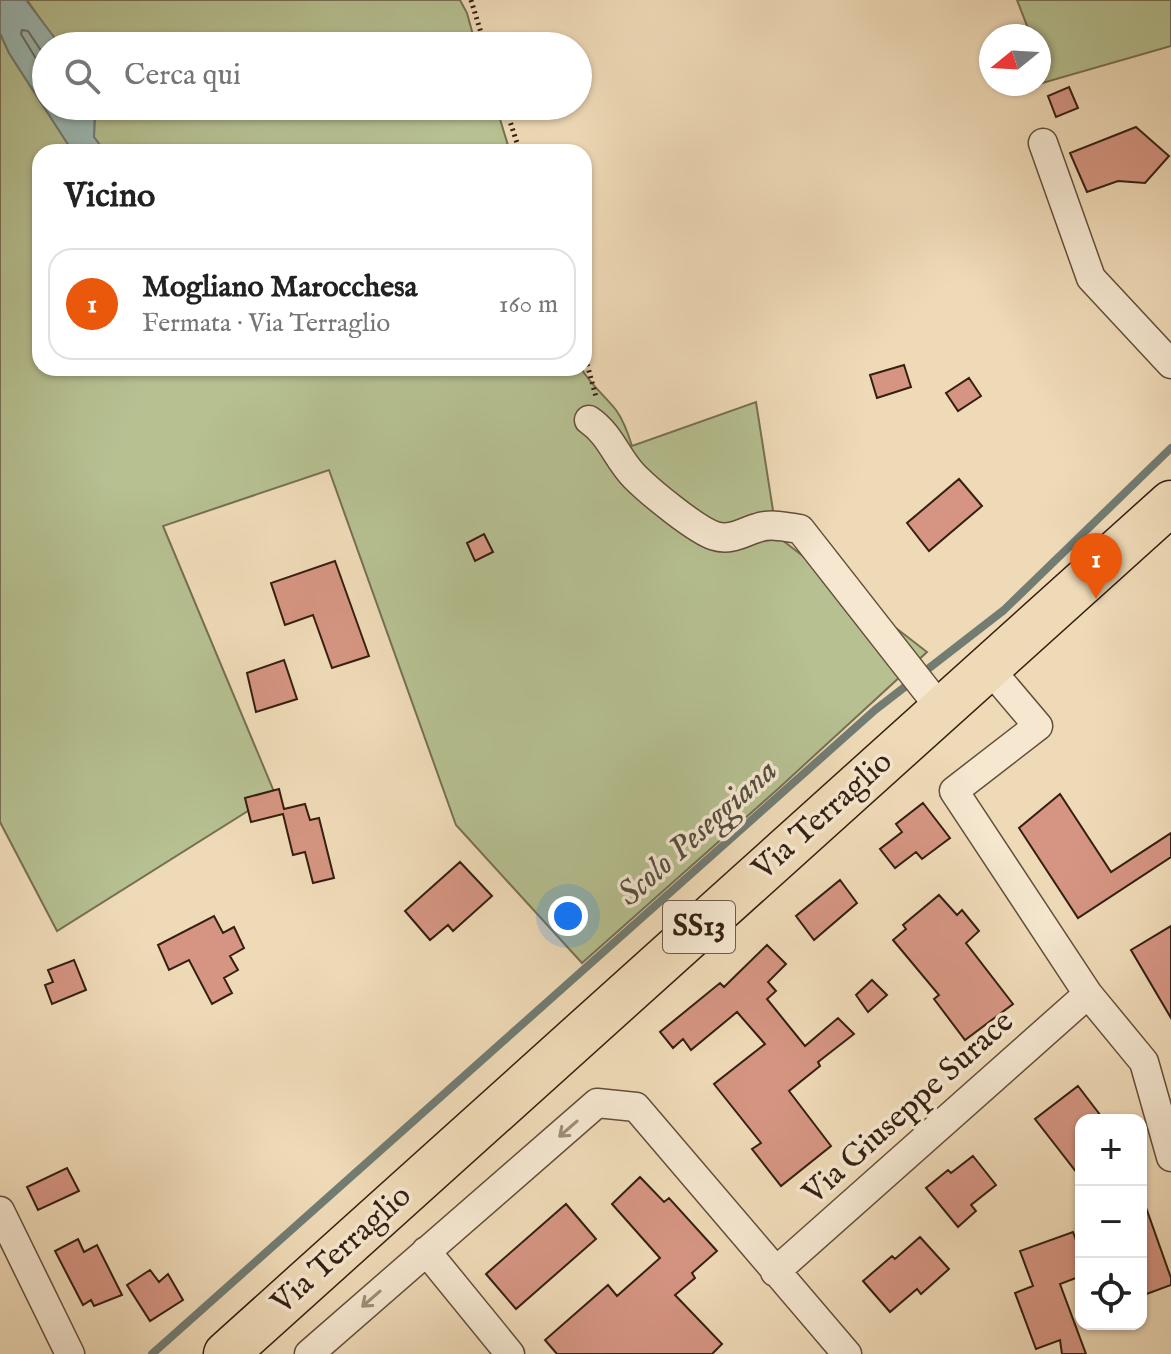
<!DOCTYPE html>
<html lang="it">
<head>
<meta charset="utf-8">
<style>
	body { margin:0; font-family:"IM FELL English",serif; background:#f6f6f6; color:#222 }
	.controls { position:absolute; right:24px; bottom:24px; display:grid; overflow:hidden; border-radius:16px; box-shadow:0 2px 6px #0004 }
	.controls button { width:72px; height:72px; display:grid; place-items:center; padding:0; border:0; border-bottom:2px solid #e0e0e0; background:#fff; color:#222; font:40px sans-serif }
	.compass { position:absolute; left:979px; top:24px; width:72px; height:72px; border-radius:50%; background:#fff; box-shadow:0 2px 6px #0004; rotate:252deg }
	.you { position:absolute; left:568px; top:916px; width:28px; height:28px; margin:-20px; border:6px solid #fff; border-radius:50%; background:#1a73e8; box-shadow:0 0 0 12px #1a73e833 }
	.badge { display:grid; place-items:center; width:52px; height:52px; border-radius:50%; background:#ea580c; color:#fff; font-size:26px; font-weight:700 }
	.pin { position:absolute; translate:-50% -66px; filter:drop-shadow(0 2px 4px #0008) }
	.pin::after { content:''; position:absolute; top:42px; width:28px; height:24px; background:inherit; clip-path:polygon(0 0,100% 0,50% 100%) }
	.list { margin:0; padding:0; list-style:none }
	h2 { display:flex; justify-content:space-between; align-items:center; height:104px; margin:0; padding:0 32px; font-size:34px }
	h2 small { font-size:26px; font-weight:400; color:#767676 }
	.list li { display:grid; grid-template-columns:52px 1fr auto; gap:24px; align-items:center; box-sizing:border-box; height:112px; margin:0 16px 16px; padding:0 16px; border:2px solid #e0e0e0; border-radius:24px }
	.list b { display:block; font-size:30px; white-space:nowrap }
	.list p { margin:0; font-size:26px; white-space:nowrap; color:#767676 }
	.list em { font-size:26px; font-style:normal; color:#767676 }
	.icon { flex:none; width:44px; height:44px; fill:none; stroke:currentColor; stroke-width:2; stroke-linecap:round; stroke-linejoin:round }
	.map { position:relative; flex:none; width:1171px; height:1354px; overflow:hidden }
	.search { position:absolute; background:#fff; box-shadow:0 2px 6px #0004; left:32px; top:32px; width:560px; height:88px; display:flex; align-items:center; gap:20px; box-sizing:border-box; padding:0 28px; border-radius:44px; color:#767676; font-size:30px }
	.panel { position:absolute; background:#fff; box-shadow:0 2px 6px #0004; left:32px; top:144px; width:560px; height:232px; border-radius:24px }
	.map>svg:first-child { display:block }
	.green { fill:#b6c091; stroke:#767051; stroke-width:2 }
	.water { fill:#9bbab5; stroke:#727c73; stroke-width:2 }
	.lines { fill:none; stroke-linecap:round; stroke-linejoin:round }
	.shore { stroke:#686c63; stroke-width:2 }
	.stream { stroke:#727c73; stroke-width:8 }
	.building { fill:#d59582; stroke:#351f11; stroke-width:2 }
	.minor-casing { stroke:#644e3a; stroke-width:31 }
	.primary-casing { stroke:#351f11; stroke-width:47 }
	.path { stroke:#351f11; stroke-width:5; stroke-dasharray:2 4; stroke-linecap:butt }
	.minor { stroke:#f5e7d0; stroke-width:28 }
	.primary { stroke:#efdab7; stroke-width:44 }
	.oneway { stroke:#9f8d7a }
	.labels { text-anchor:middle; dominant-baseline:central; stroke-width:7; stroke-linejoin:round; paint-order:stroke }
	.shield { fill:#f5e7d0; stroke:#6f5b4a; stroke-width:2 }
	.shield-label { font-size:30px; font-weight:bold; fill:#351f11 }
	.street-label { font-size:32px; fill:#351f11; stroke:#f5e7d0 }
	.water-label { font-size:34px; font-style:italic; fill:#544e42; stroke:#f5e7d0 }
</style>
</head>
<body>
<div class="map">
<svg width="1171" height="1354" viewBox="0 0 1171 1354">
	<rect width="100%" height="100%" fill="#efdab7"/>
	<filter id="stains"><feTurbulence type="fractalNoise" baseFrequency=".0025" numOctaves="4"/><feColorMatrix values="0 0 0 0 .2 0 0 0 0 .09 0 0 0 0 .02 0 0 0 .5 -.17"/></filter>
	<radialGradient id="worn" r=".72"><stop offset=".6" stop-color="#630" stop-opacity="0"/><stop offset="1" stop-color="#630" stop-opacity=".3"/></radialGradient>
	<!-- green -->
	<path class="green" d="M27 0H460L467 13 476 46H59Z
		M1017 0H1171V46L1039 84V36H1031Z
		M0 33 9 53 73 152H40V368H581C590 384 604 395 616 410 624 421 628 433 632 446L756 402 777 536 927 652 779 788 582 963 456 825 329 470 163 526 275 794 57 931 0 822Z
		M95 106H496L510 152H105L94 137Z"/>
	<!-- water -->
	<path class="water" d="M0 0H26L57 41 59 46H46V106H95L94 137 105 152H73L9 53 0 33Z"/>
	<g class="lines">
		<!-- shore -->
		<path class="shore" d="M46 58 28 31 22 30 21 34 46 75"/>
		<!-- stream -->
		<path class="stream" d="M152 1354 875 710 1004 610 1171 448"/>
	</g>
	<!-- building -->
	<path class="building" d="M1069 87 1078 108 1056 117 1048 96Z
		M1136 127 1169 156 1145 183 1118 181 1087 192 1070 153Z
		M904 365 911 387 877 398 870 375Z
		M969 378 981 396 958 411 946 393Z
		M959 479 982 506 929 551 907 523Z
		M484 534 493 552 475 561 467 543Z
		M335 561 369 656 332 668 313 615 285 625 271 583Z
		M284 660 297 699 256 712 247 673Z
		M279 789 284 809 305 804 310 820 319 818 334 878 313 883 305 852 293 855 283 814 251 822 245 798Z
		M1060 794 1111 872 1171 833V857L1078 918 1019 828Z
		M923 803 950 838 922 859 916 852 895 868 880 849 902 832 896 824Z
		M460 862 492 896 453 931 448 925 430 940 405 911Z
		M840 880 857 903 814 940 796 916Z
		M939 895 957 915 962 910 979 931 966 943 1013 1004 965 1040 934 999 939 995 893 940 906 929 903 925Z
		M214 916 223 933 234 927 244 948 230 956 238 970 224 978 232 993 212 1004 189 960 169 970 158 945Z
		M1171 926V1018L1131 950Z
		M767 945 786 964 768 982 776 991 767 999 805 1046 838 1018 854 1034 818 1062 820 1066 789 1091 831 1146 781 1186 752 1149 761 1143 714 1084 765 1044 737 1012 691 1050 683 1039 673 1048 660 1032 720 983 724 987Z
		M74 960 86 990 52 1004 45 985 53 982 48 970Z
		M872 980 887 995 868 1012 856 995Z
		M1078 1086 1104 1120H1081V1178L1035 1119Z
		M973 1156 996 1185 971 1205 976 1211 958 1227 926 1188 948 1170 951 1173Z
		M67 1168 79 1191 38 1210 27 1187Z
		M640 1177 664 1202 669 1198 717 1251 692 1273 695 1278 675 1295 722 1344 712 1354H557L545 1340 608 1285 617 1296 660 1258 612 1204Z
		M1141 1202H1144L1171 1278V1285L1141 1296Z
		M566 1204 596 1239 516 1309 486 1274Z
		M1073 1232 1081 1254V1276L1060 1284 1086 1354H1062L1060 1340 1036 1349 1015 1293 1033 1286 1020 1251Z
		M920 1237 949 1269 921 1294 917 1289 890 1312 863 1281 892 1256 895 1259Z
		M78 1239 84 1252 97 1245 122 1295 94 1306 91 1300 83 1305 55 1251Z
		M150 1270 159 1282 168 1274 183 1300 150 1321 127 1285Z"/>
	<g class="lines">
		<defs>
			<path id="minor" d="M1043 143 1091 278 1171 364
				M589 420C611 435 617 459 635 477 650 492 696 530 715 536 731 541 743 532 757 528 771 523 786 527 800 529L941 709
				M988 667 1038 726 954 791 1088 994 1144 1062 1171 1157
				M0 1211 70 1354
				M426 1251 510 1354
				M775 1272 1088 994
				M309 1354 597 1103 636 1107 847 1354"/>
			<path id="primary" d="M226 1354 1171 503"/>
		</defs>
		<!-- minor casing -->
		<use href="#minor" class="minor-casing"/>
		<!-- primary casing -->
		<use href="#primary" class="primary-casing"/>
		<!-- path -->
		<path class="path" d="M471 0 485 46
			M505 106 520 152
			M584 353 596 397"/>
		<!-- minor -->
		<use href="#minor" class="minor"/>
		<!-- primary -->
		<use href="#primary" class="primary"/>
	</g>
	<!-- one-way arrows -->
	<defs><path id="oneway-shaft" d="M-6 0H5M1.5-3L5.5 0L1.5 3" fill="none" stroke-width="1.6" stroke-linecap="round" stroke-linejoin="round" transform="scale(2)"/></defs>
	<g class="oneway">
		<use href="#oneway-shaft" transform="translate(568 1129) rotate(139)"/>
		<use href="#oneway-shaft" transform="translate(371 1299) rotate(139)"/>
	</g>
	<g class="labels">
		<!-- shield labels -->
		<rect class="shield" x="663" y="901" width="72" height="52" rx="6"/>
		<g class="shield-label">
			<text x="699" y="927">SS13</text>
		</g>
		<!-- street labels -->
		<g class="street-label">
			<text transform="translate(823 816) rotate(-42)">Via Terraglio</text>
			<text transform="translate(909 1108) rotate(-42)">Via Giuseppe Surace</text>
			<text transform="translate(342 1250) rotate(-42)">Via Terraglio</text>
		</g>
		<!-- water labels -->
		<g class="water-label">
			<text transform="translate(698 833) rotate(-42)">Scolo Peseggiana</text>
		</g>
	</g>
	<rect width="100%" height="100%" filter="url(#stains)"/>
	<rect width="100%" height="100%" fill="url(#worn)"/>
</svg>
<div class="controls">
<button>+</button>
<button>−</button>
<button><svg class="icon" aria-label="locate" viewBox="0 0 24 24"><circle cx="12" cy="12" r="6"/><path d="M12 2v4M12 18v4M2 12h4M18 12h4"/></svg></button>
</div>
<svg class="compass" viewBox="-18 -18 36 36"><path d="M0-13l5 13h-10z" fill="#e53935"/><path d="M0 13l5-13h-10z" fill="#767676"/></svg>
<div class="you"></div>
<div class="pin badge" style="left:1096px;top:599px">1</div>
<div class="search"><svg class="icon" aria-label="search" viewBox="0 0 24 24"><circle cx="10" cy="10" r="6"/><path d="M15 15l6 6"/></svg>Cerca qui</div>
<section class="panel">
<h2>Vicino<small></small></h2>
<ul class="list">
<li><span class="badge">1</span><div><b>Mogliano Marocchesa</b><p>Fermata · Via Terraglio</p></div><em>160 m</em></li>
</ul>
</section>
</div>
</body>
</html>
